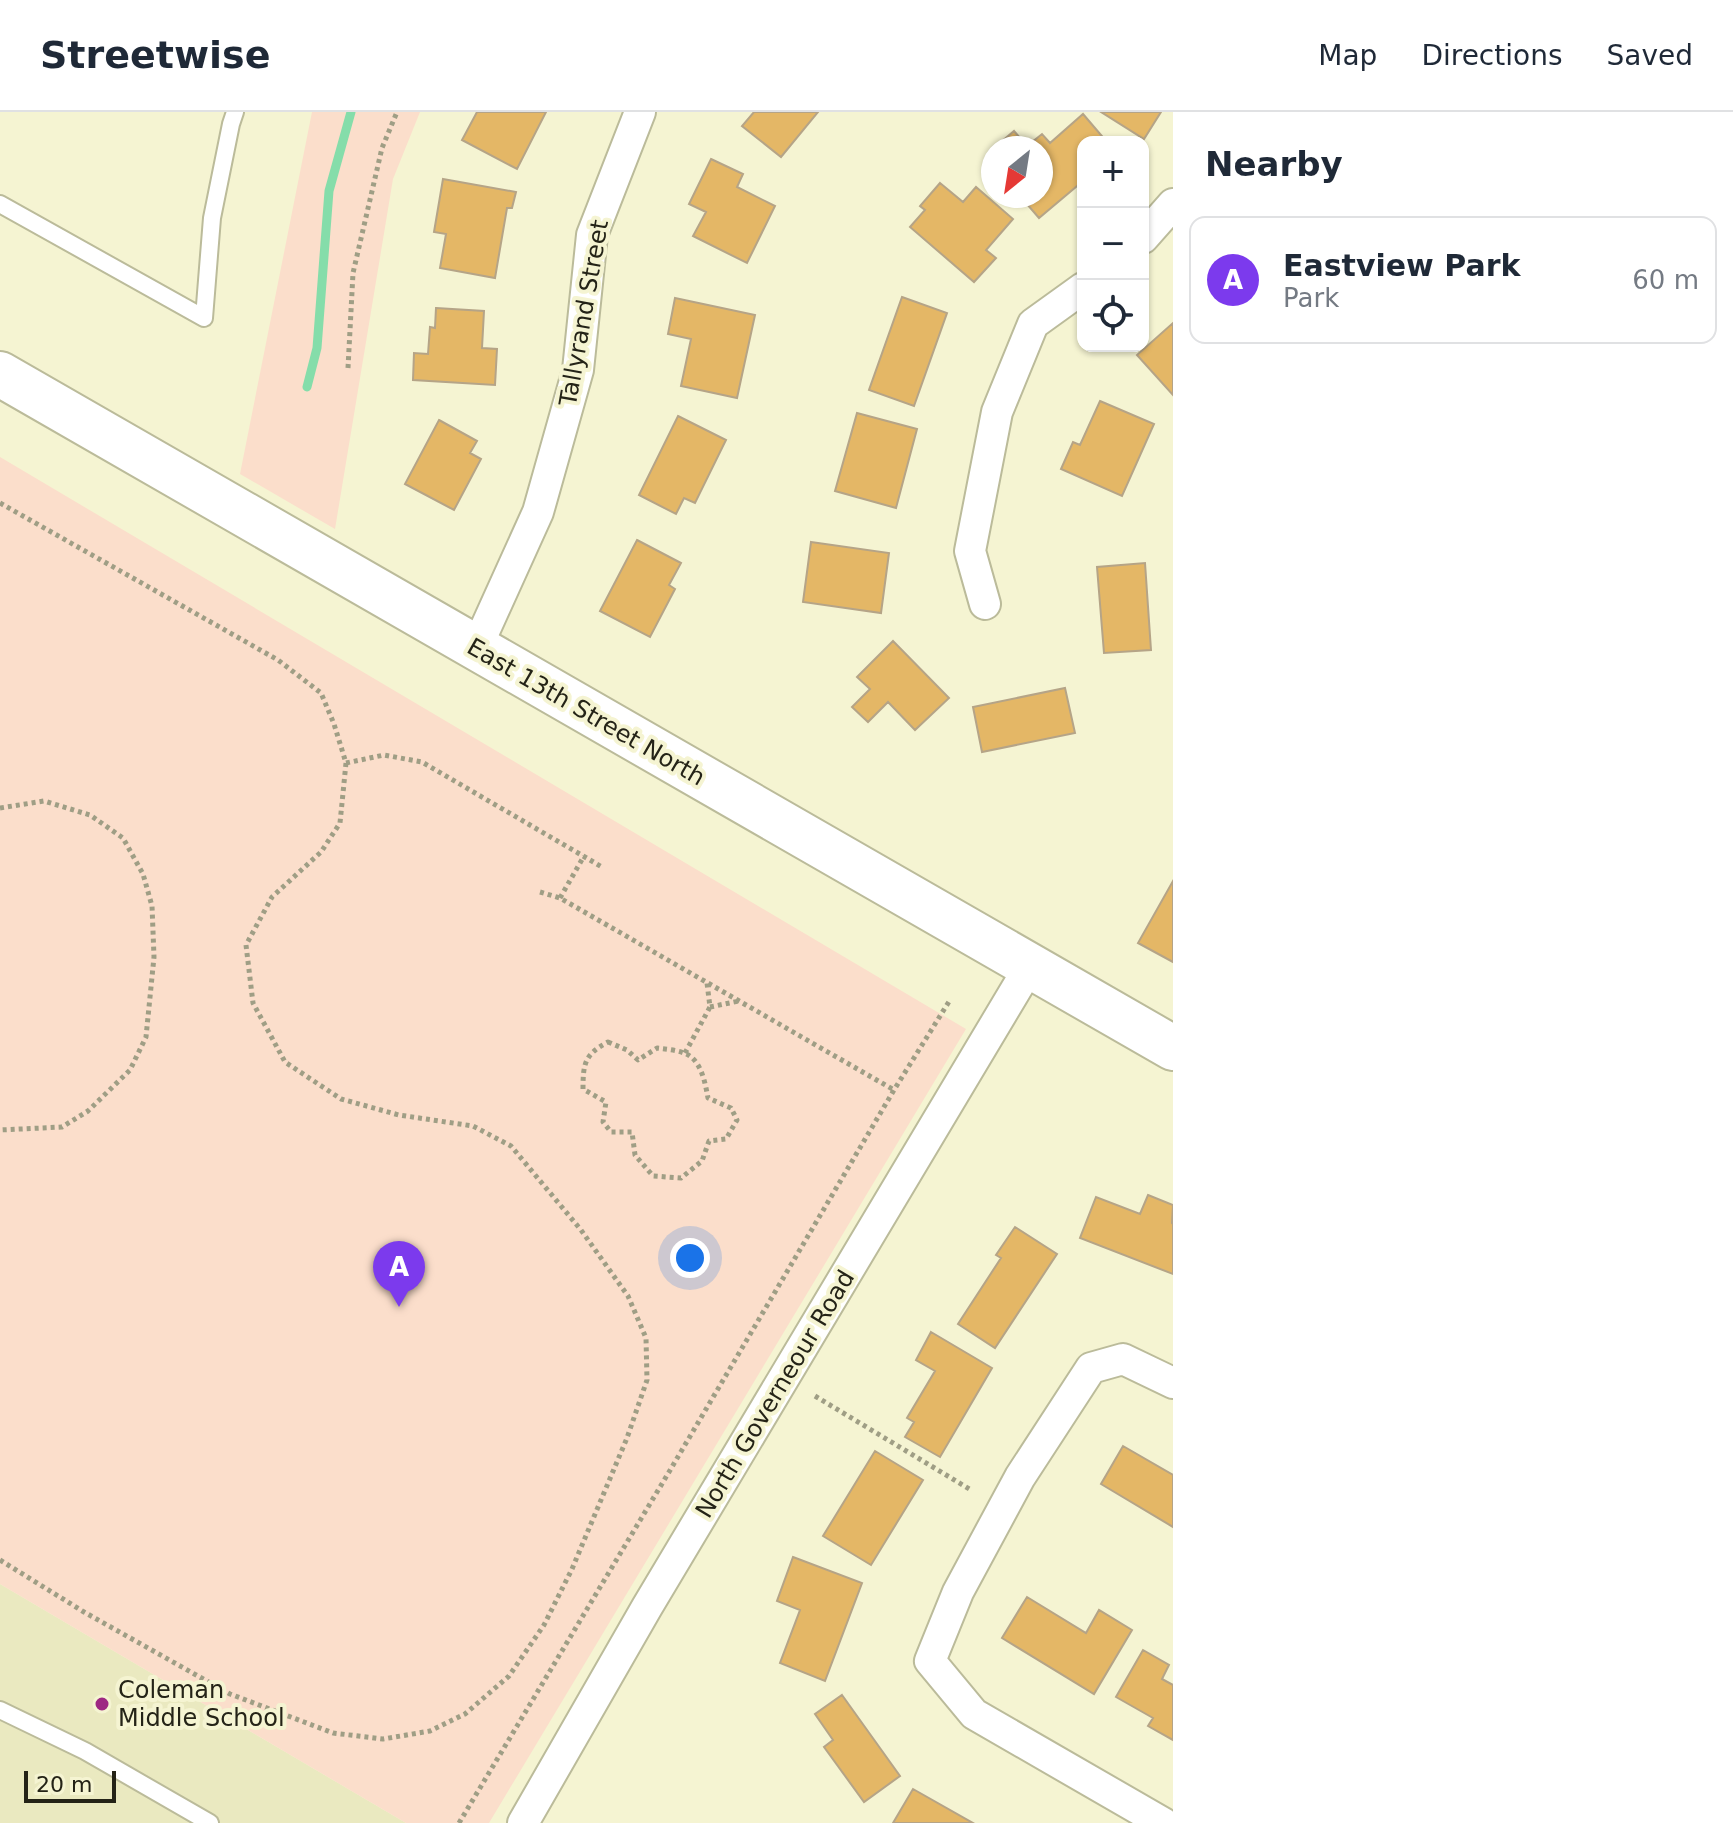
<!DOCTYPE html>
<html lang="en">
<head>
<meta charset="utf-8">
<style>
	body { margin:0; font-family:"DejaVu Sans",sans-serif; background:#f2f2f3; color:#1f2937 }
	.controls { position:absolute; right:24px; top:24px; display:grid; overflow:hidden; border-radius:16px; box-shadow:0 2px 6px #0004 }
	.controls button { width:72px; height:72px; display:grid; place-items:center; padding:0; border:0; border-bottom:2px solid #e0e1e3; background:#fff; color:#1f2937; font:40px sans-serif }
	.compass { position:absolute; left:981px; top:24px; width:72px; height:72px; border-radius:50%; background:#fff; box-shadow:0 2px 6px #0004; rotate:210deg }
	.scale { position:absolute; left:24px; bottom:20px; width:92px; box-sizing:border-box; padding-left:8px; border:4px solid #242317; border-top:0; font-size:22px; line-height:28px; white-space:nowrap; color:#242317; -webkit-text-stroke:6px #f5f4d2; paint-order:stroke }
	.you { position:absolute; left:690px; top:1146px; width:28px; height:28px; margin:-20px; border:6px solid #fff; border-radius:50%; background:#1a73e8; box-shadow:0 0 0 12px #1a73e833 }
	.badge { display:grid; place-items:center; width:52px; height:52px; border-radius:50%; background:#7c3aed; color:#fff; font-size:26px; font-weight:700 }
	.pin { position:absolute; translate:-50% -66px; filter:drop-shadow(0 2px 4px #0008) }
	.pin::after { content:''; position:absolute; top:42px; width:28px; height:24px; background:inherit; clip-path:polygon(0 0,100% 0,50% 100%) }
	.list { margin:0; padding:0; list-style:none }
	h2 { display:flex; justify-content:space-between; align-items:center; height:104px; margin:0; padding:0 32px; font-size:34px }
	h2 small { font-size:26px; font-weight:400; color:#747a83 }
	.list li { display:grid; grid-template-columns:52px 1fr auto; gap:24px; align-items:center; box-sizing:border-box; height:128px; margin:0 16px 16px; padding:0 16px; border:2px solid #e0e1e3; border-radius:16px }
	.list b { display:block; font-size:30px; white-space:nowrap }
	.list p { margin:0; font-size:26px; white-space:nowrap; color:#747a83 }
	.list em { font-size:26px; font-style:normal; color:#747a83 }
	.icon { flex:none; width:44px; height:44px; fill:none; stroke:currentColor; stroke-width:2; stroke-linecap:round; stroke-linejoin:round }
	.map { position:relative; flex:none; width:1173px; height:1711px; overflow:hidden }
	header { display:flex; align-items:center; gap:48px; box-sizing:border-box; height:112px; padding:0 40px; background:#fff; border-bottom:2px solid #e0e1e3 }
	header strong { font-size:38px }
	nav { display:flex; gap:44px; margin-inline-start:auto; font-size:28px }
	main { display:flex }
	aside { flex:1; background:#fff }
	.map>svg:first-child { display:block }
	.built { fill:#eae9c0 }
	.green { fill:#fbdecb }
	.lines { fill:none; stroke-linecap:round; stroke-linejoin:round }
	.stream { stroke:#85ddaa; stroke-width:9 }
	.building { fill:#e4b766; stroke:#b5a487; stroke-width:2 }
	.lane-casing { stroke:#bbbb9a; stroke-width:20 }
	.street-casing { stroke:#bbbb9a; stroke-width:34 }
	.secondary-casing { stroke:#bbbb9a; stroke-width:48 }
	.path { stroke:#9f9e85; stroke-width:5; stroke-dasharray:4 4; stroke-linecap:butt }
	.lane { stroke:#fff; stroke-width:16 }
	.street { stroke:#fff; stroke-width:30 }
	.secondary { stroke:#fff; stroke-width:44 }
	.poi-dot { fill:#9e2882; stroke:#f5f4d2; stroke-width:3 }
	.labels { text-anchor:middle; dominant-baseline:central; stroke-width:8; stroke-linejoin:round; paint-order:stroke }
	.street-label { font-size:24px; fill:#242317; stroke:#f5f4d2 }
	.poi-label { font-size:24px; fill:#242317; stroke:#f5f4d2; text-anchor:start }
</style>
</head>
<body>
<header>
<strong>Streetwise</strong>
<nav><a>Map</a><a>Directions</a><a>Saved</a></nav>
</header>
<main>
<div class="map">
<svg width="1173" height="1711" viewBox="0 0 1173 1711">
	<rect width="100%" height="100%" fill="#f5f4d2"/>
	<!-- built -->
	<path class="built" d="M0 1472 406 1711H0Z"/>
	<!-- green -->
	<path class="green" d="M312 0H420L393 67 335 417 240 362Z
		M0 345 966 917 489 1711H406L0 1472Z"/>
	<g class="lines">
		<!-- stream -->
		<path class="stream" d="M307 275 317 236 329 79 351 0"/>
	</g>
	<!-- building -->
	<path class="building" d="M477 0H546L517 57 462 28Z
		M754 0H818L781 45 742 14Z
		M1101 0H1161L1144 27Z
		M1083 2 1107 30H1083V69L1039 106 1020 84H1041V36H994L1014 19 1027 34 1042 22 1050 31Z
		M711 47 743 62 737 75 775 94 747 151 693 124 706 100 689 92Z
		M443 67 516 80 512 96H507L495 166 440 156 446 122 434 120Z
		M940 71 963 90 976 75 1013 107 986 138 996 146 974 170 910 115 925 98 920 94Z
		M902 185 947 201 914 294 869 278Z
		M675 186 755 203 737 286 681 274 691 227 668 222Z
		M436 196 484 199 482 236 497 237 495 273 413 268 414 241 428 242 430 215 435 216Z
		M1173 211V283L1137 243Z
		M1100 289 1154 312 1122 384 1061 357 1073 330 1080 333Z
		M857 301 917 317 896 396 835 379Z
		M678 304 726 328 695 391 684 386 676 402 639 383Z
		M439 308 477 329 470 341 481 347 454 398 405 372Z
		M637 428 681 451 669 473 675 477 650 525 600 499Z
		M811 430 889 441 881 501 803 490Z
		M1145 451 1151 538 1104 541 1097 455Z
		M893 529 949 586 915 618 888 590 868 610 852 595 870 577 857 565Z
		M1065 576 1075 621 982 640 973 595Z
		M1173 769V850L1138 831Z
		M1148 1083 1173 1093 1172 1111 1173 1112V1162L1080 1126 1096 1085 1140 1102Z
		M1015 1115 1057 1142 995 1236 958 1212 1001 1146 996 1143Z
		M931 1220 992 1256 940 1345 905 1325 914 1310 907 1306 935 1259 916 1248Z
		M1123 1334 1173 1363V1415L1101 1372Z
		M875 1339 923 1368 871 1453 823 1424Z
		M793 1445 862 1471 825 1569 780 1551 800 1498 777 1489Z
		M1027 1485 1086 1521 1099 1498 1132 1518 1094 1582 1002 1526Z
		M1143 1538 1169 1553 1162 1567 1173 1573V1628L1148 1614 1153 1606 1116 1585Z
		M842 1583 900 1664 864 1690 824 1635 833 1628 815 1602Z
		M913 1677 973 1711H893Z"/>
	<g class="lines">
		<defs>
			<path id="lane" d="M0 92 204 206 212 106 231 12 235 0
				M0 1598 85 1639 210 1711"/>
			<path id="street" d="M1143 126 1173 92
				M985 492 970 439 997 300 1033 212 1083 176
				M476 537 538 400 578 258 592 123 640 0
				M523 1711 647 1495 1030 854
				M1163 1711 974 1602 930 1549 958 1480 1020 1365 1091 1256 1123 1247 1173 1271"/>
			<path id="secondary" d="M0 262 1173 936"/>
		</defs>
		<!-- lane casing -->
		<use href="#lane" class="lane-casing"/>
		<!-- street casing -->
		<use href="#street" class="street-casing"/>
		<!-- secondary casing -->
		<use href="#secondary" class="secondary-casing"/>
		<!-- path -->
		<path class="path" d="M348 256 353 161 382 36 397 0
			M0 391 278 548 321 581 334 612 346 651 340 711 321 740 272 785 246 833 253 891 285 950 341 987 399 1003 473 1014 511 1034 581 1118 628 1184 646 1226 647 1268 627 1326 572 1457 544 1513 509 1564 465 1602 430 1619 383 1627 333 1621 230 1582 84 1500 0 1448
			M346 651 384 643 422 650 602 755
			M0 696 44 689 90 703 123 726 143 762 152 794 154 845 146 925 130 958 88 999 62 1015 0 1018
			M540 780 560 786 894 978
			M560 786 584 744
			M710 895 739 889
			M608 930 627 938 638 948 657 936C666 937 676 938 684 941 701 947 705 970 708 986L731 996 737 1008 726 1027 709 1029 702 1049 681 1066 653 1064 635 1043 632 1020H611L603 1010 606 990 583 977C583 951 585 942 608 930Z
			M685 941 710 895 707 871
			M815 1284 971 1378
			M459 1711 669 1360 894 978 950 888"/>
		<!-- lane -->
		<use href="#lane" class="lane"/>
		<!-- street -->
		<use href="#street" class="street"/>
		<!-- secondary -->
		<use href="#secondary" class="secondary"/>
	</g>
	<!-- markers -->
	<circle class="poi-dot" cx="102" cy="1592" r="8"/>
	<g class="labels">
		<!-- street labels -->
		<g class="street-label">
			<text transform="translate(584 201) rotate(-80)">Tallyrand Street</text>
			<text transform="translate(586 600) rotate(30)">East 13th Street North</text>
			<text transform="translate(775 1282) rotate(-59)">North Governeour Road</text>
		</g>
		<!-- poi labels -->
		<g class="poi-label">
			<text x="118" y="1578">Coleman<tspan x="118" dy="28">Middle School</tspan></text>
		</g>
	</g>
</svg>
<div class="controls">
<button>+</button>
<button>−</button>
<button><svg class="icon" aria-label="locate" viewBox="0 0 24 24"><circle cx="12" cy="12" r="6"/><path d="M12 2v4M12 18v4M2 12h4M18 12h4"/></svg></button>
</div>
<svg class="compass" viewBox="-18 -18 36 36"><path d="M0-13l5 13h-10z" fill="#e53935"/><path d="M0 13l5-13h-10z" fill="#747a83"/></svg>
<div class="scale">20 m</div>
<div class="you"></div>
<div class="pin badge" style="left:399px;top:1195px">A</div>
</div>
<aside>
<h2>Nearby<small></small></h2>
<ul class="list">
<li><span class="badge">A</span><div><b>Eastview Park</b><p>Park</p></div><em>60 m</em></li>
</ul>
</aside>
</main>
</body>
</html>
